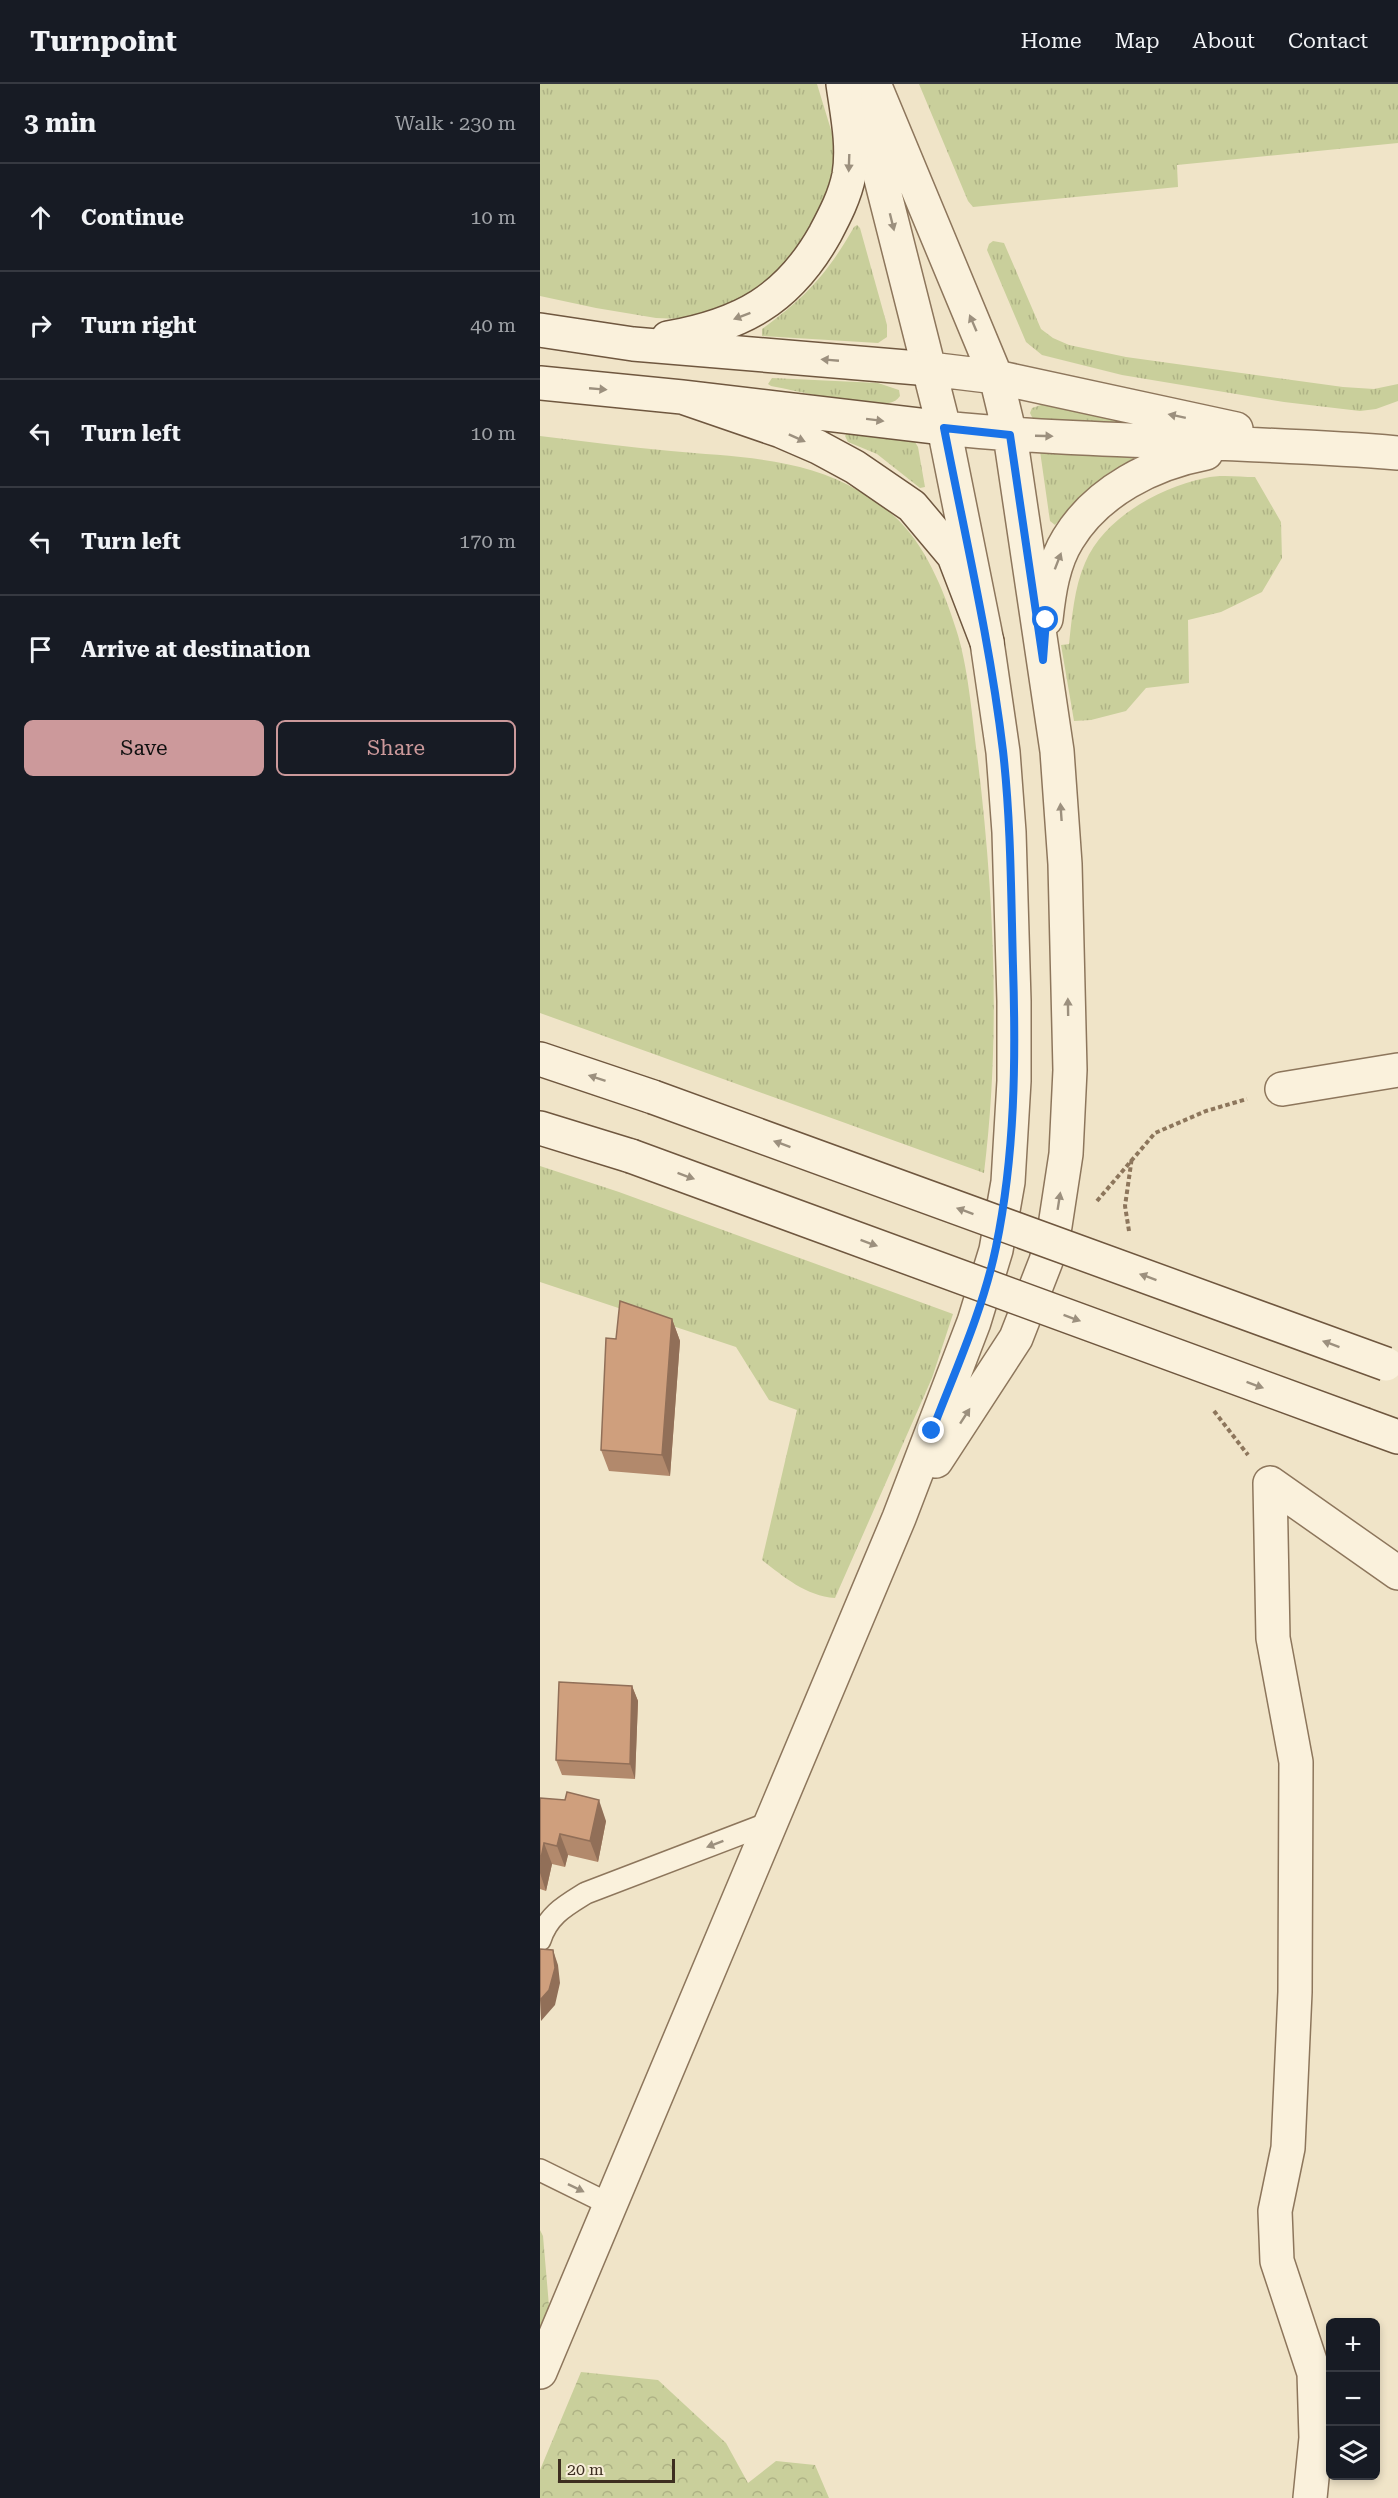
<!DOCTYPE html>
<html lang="en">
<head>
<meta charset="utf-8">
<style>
	body { margin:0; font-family:"Roboto Serif",serif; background:#242831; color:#f1f3f6 }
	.controls { position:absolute; right:18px; bottom:18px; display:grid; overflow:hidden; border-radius:9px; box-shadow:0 3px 9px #0003 }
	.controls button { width:54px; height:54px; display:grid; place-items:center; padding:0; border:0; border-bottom:2px solid #363941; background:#171b24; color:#f1f3f6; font:30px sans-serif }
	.scale { position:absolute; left:18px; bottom:15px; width:117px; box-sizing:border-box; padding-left:6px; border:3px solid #3d2e20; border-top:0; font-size:16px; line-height:21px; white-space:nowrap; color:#3d2e20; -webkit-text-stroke:4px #f7eed8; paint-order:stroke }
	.stop { position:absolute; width:18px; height:18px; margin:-14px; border:4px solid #1a73e8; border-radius:50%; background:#fff }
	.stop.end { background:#1a73e8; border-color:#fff; box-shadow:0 2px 6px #0008 }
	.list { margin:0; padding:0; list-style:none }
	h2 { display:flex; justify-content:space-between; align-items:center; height:78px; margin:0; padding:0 24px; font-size:26px }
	h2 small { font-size:20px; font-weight:400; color:#9ea1a6 }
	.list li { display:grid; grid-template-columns:39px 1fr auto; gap:18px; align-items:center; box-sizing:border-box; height:108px; padding:0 24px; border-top:2px solid #363941 }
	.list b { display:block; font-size:22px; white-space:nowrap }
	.list em { font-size:20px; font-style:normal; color:#9ea1a6 }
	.actions { display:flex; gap:12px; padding:18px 24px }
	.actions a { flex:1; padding:14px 0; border:2px solid #cc999b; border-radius:9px; text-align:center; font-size:21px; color:#cc999b }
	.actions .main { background:#cc999b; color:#111 }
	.icon { flex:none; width:33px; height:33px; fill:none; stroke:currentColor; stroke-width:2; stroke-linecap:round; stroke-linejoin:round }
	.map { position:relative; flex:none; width:858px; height:2414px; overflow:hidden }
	header { display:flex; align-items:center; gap:36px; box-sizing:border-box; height:84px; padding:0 30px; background:#171b24; border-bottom:2px solid #363941 }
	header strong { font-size:28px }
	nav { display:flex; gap:33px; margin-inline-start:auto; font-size:21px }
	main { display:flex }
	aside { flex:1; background:#171b24 }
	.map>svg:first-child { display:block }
	.grass { fill:url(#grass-tufts) }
	.forest { fill:url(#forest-crowns) }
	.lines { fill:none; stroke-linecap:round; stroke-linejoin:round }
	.service-casing { stroke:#8d765c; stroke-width:24 }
	.minor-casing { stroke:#8d765c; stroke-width:36 }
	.tertiary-casing { stroke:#8d765c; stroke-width:36 }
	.secondary-casing { stroke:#6f573f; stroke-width:36 }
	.path { stroke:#8d765c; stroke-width:4; stroke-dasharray:4.5 3; stroke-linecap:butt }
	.service { stroke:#faf1dc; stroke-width:21 }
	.minor { stroke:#faf1dc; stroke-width:33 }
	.tertiary { stroke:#faf1dc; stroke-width:33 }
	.secondary { stroke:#faf1dc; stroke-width:33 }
	.secondary-bridge-casing { stroke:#6f573f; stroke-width:36; stroke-linecap:butt }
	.secondary-bridge { stroke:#faf1dc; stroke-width:33 }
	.wall { fill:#b2896c }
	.shaded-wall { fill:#916f58 }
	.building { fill:#cf9f7d; stroke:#916f58; stroke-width:1.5 }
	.oneway { fill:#9c907e }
	.route { stroke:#1a73e8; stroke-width:8 }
</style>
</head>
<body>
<header>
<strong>Turnpoint</strong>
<nav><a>Home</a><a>Map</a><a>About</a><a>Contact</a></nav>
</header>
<main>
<aside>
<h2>3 min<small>Walk · 230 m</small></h2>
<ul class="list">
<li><svg class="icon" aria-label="ahead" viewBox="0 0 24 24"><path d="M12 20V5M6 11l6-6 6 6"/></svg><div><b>Continue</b></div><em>10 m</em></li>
<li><svg class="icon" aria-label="right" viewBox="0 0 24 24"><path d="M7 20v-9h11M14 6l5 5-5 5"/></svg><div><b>Turn right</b></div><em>40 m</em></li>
<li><svg class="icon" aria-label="left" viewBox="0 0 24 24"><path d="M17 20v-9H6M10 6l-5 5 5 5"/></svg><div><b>Turn left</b></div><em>10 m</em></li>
<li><svg class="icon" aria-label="left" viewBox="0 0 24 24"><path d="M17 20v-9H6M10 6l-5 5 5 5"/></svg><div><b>Turn left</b></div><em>170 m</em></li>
<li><svg class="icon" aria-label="arrive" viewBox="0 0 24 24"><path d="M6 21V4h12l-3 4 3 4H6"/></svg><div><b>Arrive at destination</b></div></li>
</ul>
<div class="actions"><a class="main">Save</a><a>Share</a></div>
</aside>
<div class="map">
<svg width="858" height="2414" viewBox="0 0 858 2414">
	<defs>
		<pattern id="grass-tufts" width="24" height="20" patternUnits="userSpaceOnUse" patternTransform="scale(1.5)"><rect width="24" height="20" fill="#c9cf9b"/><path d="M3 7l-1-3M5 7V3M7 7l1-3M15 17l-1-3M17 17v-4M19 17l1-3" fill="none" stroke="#aeb285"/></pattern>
		<pattern id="forest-crowns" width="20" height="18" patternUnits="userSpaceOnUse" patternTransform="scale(1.5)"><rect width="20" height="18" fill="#c9cf9b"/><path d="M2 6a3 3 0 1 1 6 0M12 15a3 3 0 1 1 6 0" fill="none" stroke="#aeb285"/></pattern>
	</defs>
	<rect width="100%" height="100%" fill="#f0e4c8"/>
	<!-- grass -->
	<path class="grass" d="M0 0H277L295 59V85L288 110 262 159 241 186 193 220 166 231 141 235 116 234 56 224 0 212Z
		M379 0H858V59L637 81 638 103 433 123 428 117Z
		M317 141 320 144 347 241V253L338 259 222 252V245C265 214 288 189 314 143Z
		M453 157 464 159 501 245 513 254 529 261 586 273 803 303 834 305 858 300V317L836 325 820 327 744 318 582 291 502 271 486 258 447 166 449 160Z
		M232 294 338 299 359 306 360 312C357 316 354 318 349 319 323 324 259 307 231 302L228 300Z
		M501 321 514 322 621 342 493 335 490 329 492 324Z
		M307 349 369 355 375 358 378 363 385 403 380 404 337 370 308 358 305 352Z
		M0 352C44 357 87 363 131 367 194 373 263 373 319 407 330 414 344 422 353 431 385 459 404 507 416 545 428 581 432 632 437 670 454 808 461 951 444 1089L0 929Z
		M500 367 598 372 570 388 544 409 515 441 510 437Z
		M715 393 741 438 742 474 722 508 681 528 648 536 649 599 606 604 586 627 551 636 534 637 521 561 529 560C532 534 534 504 545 479 564 434 619 404 665 394 681 390 699 393 715 393Z
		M0 1082 79 1108 413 1230 392 1294 295 1514C266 1512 244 1493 222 1476L257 1326 229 1316 196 1263 0 1198Z"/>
	<!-- forest -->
	<path class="forest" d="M0 2146 3 2152 9 2222 0 2245Z
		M41 2288 118 2296 186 2359 208 2399 236 2377 275 2381 289 2414H0V2386Z"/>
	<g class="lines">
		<defs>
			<path id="service" d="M0 1856C8 1831 25 1822 46 1809L229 1739
				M0 2086 71 2121"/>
			<path id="minor" d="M742 1005 858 986
				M770 2414 776 2354 774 2289 737 2177 735 2127 748 2064 755 1908 756 1678 733 1554 730 1399 858 1489"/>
			<path id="tertiary" d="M335 2 456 293 470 351 517 667 525 780 530 986 526 1070 515 1142 506 1177 476 1254 396 1377
				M390 285 456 293 696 345
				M404 344C555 360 707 356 858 369
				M506 535C509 508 513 479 528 455 557 407 613 379 666 369
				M0 2288 359 1434 434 1238 456 1166 468 1098 474 997V917L469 748 463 668 447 558 404 344 317 0"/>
			<path id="secondary" d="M0 246 93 260 390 285
				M128 254C201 241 248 216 285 150 295 131 305 112 309 91 314 61 307 29 303 0
				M0 299 142 313 404 344
				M142 313 241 347 278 363 315 383 372 422 414 472 447 558
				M0 975 113 1013
				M0 1044 91 1072
				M825 1341 858 1353"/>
		</defs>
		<!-- service casing -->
		<use href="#service" class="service-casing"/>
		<!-- minor casing -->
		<use href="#minor" class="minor-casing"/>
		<!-- tertiary casing -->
		<use href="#tertiary" class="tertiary-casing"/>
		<!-- secondary casing -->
		<use href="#secondary" class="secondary-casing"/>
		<!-- path -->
		<path class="path" d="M557 1117 615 1049 666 1027 707 1015
			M589 1147 585 1122 592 1073
			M674 1327 708 1371"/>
		<!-- service -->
		<use href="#service" class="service"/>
		<!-- minor -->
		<use href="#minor" class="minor"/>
		<!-- tertiary -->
		<use href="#tertiary" class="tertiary"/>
		<!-- secondary -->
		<use href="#secondary" class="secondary"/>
		<defs>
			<path id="secondary-bridge" d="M113 1013 846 1280
				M91 1072 825 1341"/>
		</defs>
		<!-- secondary-bridge casing -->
		<use href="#secondary-bridge" class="secondary-bridge-casing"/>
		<!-- secondary-bridge -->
		<use href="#secondary-bridge" class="secondary-bridge"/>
	</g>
	<!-- wall -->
	<path class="wall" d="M132 1235 140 1257 130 1392 69 1387 61 1366 76 1255Z
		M92 1602 98 1617 95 1695 22 1691 16 1676Z
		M0 1714 66 1737 58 1778 28 1771 25 1783 12 1780 6 1807 0 1805Z"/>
	<!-- shaded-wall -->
	<path class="shaded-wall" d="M132 1235 140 1257 130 1392 122 1371Z
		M92 1602 98 1617 95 1695 90 1680Z
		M59 1716 66 1737 58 1778 50 1757Z
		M20 1750 28 1771 25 1783 17 1762Z
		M4 1759 12 1780 6 1807 0 1789V1779Z
		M13 1866 18 1881 20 1899 15 1921 1 1937 0 1916Z"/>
	<!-- building -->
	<path class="building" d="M80 1217 132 1235 122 1371 61 1366 66 1254 76 1255Z
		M19 1598 92 1602 90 1680 16 1676Z
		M27 1708 59 1716 50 1757 20 1750 17 1762 4 1759 0 1779V1714L25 1716Z
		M0 1865 13 1866 15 1884 9 1906 0 1916Z"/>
	<!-- one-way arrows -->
	<defs><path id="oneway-solid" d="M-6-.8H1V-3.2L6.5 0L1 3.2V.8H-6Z" transform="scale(1.5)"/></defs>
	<g class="oneway">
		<use href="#oneway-solid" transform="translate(309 79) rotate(92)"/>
		<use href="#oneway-solid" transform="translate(352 138) rotate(76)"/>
		<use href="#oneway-solid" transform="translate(202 232) rotate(159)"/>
		<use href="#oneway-solid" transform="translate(433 239) rotate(-113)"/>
		<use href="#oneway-solid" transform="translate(290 276) rotate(-175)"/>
		<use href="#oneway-solid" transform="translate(58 305) rotate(5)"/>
		<use href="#oneway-solid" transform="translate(637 332) rotate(-168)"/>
		<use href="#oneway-solid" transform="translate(335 336) rotate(7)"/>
		<use href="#oneway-solid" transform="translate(504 352) rotate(2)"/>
		<use href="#oneway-solid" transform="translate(257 354) rotate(24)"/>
		<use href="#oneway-solid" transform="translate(518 477) rotate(-69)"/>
		<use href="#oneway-solid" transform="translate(521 728) rotate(-94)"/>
		<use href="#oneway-solid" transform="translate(528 923) rotate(-91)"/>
		<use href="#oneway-solid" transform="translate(57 994) rotate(-162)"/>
		<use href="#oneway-solid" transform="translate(242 1060) rotate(-160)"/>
		<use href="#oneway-solid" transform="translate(146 1092) rotate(20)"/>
		<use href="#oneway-solid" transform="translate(519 1117) rotate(-81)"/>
		<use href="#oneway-solid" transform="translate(425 1127) rotate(-160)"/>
		<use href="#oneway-solid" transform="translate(329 1159) rotate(20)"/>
		<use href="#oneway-solid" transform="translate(608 1193) rotate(-160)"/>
		<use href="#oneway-solid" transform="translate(532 1234) rotate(20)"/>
		<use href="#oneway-solid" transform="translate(791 1260) rotate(-160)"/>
		<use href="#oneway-solid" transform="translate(715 1301) rotate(20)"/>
		<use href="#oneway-solid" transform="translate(425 1332) rotate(-57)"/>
		<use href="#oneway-solid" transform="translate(175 1760) rotate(159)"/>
		<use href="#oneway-solid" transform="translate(36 2104) rotate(26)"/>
	</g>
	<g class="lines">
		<!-- route -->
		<path class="route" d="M392 1347C415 1287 443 1226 456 1163 475 1071 476 976 473 882 471 810 471 738 463 667 450 558 425 452 404 344L470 351 503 576 506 536"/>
	</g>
</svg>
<div class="controls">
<button>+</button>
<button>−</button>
<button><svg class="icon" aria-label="layers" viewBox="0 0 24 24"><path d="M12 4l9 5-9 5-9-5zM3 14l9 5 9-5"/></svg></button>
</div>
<div class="scale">20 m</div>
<div class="stop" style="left:506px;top:536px"></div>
<div class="stop end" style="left:392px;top:1347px"></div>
</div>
</main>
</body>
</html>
